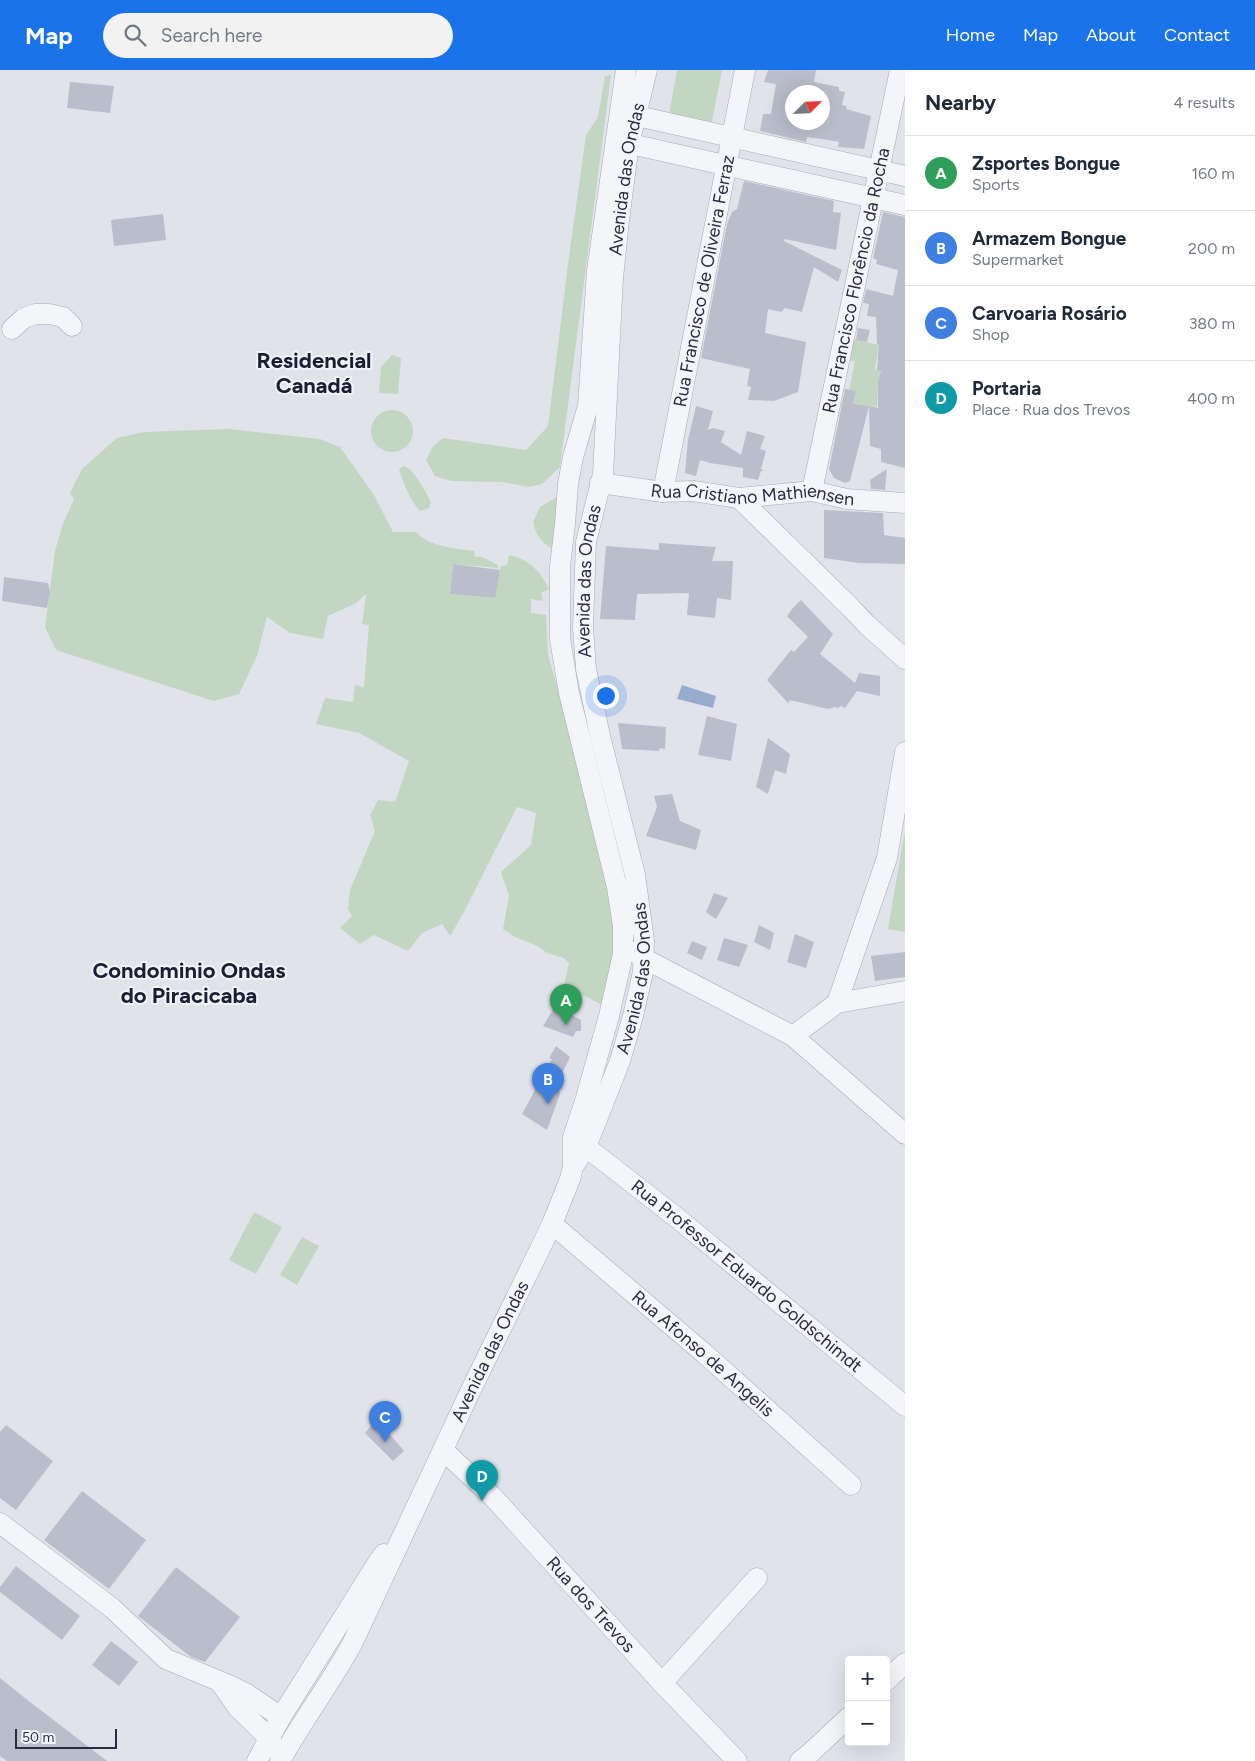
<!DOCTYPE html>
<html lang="en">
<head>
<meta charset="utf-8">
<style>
	body { margin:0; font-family:Figtree,sans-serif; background:#f2f2f3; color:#1f2937 }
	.controls { position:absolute; right:15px; bottom:15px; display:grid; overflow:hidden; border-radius:5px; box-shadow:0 5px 20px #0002 }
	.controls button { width:45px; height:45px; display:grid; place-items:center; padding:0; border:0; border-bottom:1px solid #e0e1e3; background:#fff; color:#1f2937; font:25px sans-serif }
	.compass { position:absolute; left:785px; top:15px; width:45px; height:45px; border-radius:50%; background:#fff; box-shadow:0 5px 20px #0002; rotate:66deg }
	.scale { position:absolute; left:15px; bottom:12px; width:102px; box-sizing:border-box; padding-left:5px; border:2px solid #272e44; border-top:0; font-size:14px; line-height:18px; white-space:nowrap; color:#272e44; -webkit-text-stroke:4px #f0f3f8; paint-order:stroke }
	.you { position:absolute; left:605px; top:625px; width:18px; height:18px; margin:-12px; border:4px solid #fff; border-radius:50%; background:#1a73e8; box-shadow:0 0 0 8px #1a73e833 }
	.badge { display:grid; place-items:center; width:32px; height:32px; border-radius:50%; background:#1a73e8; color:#fff; font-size:16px; font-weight:700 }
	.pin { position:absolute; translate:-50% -41px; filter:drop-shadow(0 1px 2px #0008) }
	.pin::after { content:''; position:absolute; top:26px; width:18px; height:15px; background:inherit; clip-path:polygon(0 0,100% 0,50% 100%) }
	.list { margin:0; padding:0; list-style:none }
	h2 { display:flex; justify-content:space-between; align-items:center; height:65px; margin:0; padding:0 20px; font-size:21px }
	h2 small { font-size:16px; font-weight:400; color:#747a83 }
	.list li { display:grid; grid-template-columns:32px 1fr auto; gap:15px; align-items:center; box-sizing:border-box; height:75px; padding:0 20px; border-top:1px solid #e0e1e3 }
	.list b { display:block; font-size:19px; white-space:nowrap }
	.list p { margin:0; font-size:16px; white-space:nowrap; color:#747a83 }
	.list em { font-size:16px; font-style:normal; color:#747a83 }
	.icon { flex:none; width:28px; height:28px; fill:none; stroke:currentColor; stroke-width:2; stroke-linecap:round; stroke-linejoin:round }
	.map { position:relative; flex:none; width:905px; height:1691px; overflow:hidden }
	header { display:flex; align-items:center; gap:30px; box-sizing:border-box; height:70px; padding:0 25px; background:#1a73e8; color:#fff }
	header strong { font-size:24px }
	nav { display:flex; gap:28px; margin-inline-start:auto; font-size:18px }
	.search { width:350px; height:45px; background:#f2f2f3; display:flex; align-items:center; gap:12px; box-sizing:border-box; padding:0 18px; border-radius:28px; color:#747a83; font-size:19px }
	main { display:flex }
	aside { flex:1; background:#fff }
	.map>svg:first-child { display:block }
	.green { fill:#c3d6c1 }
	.water { fill:#98accf }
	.building { fill:#babecb; fill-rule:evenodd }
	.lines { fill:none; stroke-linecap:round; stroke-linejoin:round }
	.minor-casing { stroke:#a5a9b6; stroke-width:21 }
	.minor { stroke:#f4f5f9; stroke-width:20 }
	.labels { text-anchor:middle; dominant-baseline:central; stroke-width:4; stroke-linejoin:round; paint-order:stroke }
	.street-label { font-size:18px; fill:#272e44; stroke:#f0f3f8 }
	.district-label { font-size:22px; font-weight:bold; fill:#191f35; stroke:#f0f3f8 }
</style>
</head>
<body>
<header>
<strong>Map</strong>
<div class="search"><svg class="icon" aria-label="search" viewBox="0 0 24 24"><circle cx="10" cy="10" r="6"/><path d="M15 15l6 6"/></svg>Search here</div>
<nav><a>Home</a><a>Map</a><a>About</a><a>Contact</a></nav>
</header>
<main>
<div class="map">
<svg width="905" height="1691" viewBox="0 0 905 1691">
	<rect width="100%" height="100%" fill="#e1e3eb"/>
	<!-- green -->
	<path class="green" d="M677 0H722L712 51 698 61 670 46V39Z
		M611 5 560 397 542 414 529 417 502 412 451 411 435 406 426 390 433 376 443 368 526 380 548 356 568 194 586 65 598 47 605 6Z
		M852 269 879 275 875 299 881 301 878 311 877 337 863 335 862 346 851 344 856 321 849 320 855 291 845 290Z
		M392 285 401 288 398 324 379 323 381 297Z
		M371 361a21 21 0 1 1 42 0a21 21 0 1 1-42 0Z
		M228 359 320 369 340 377 374 425 393 462H416C430 477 454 478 474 481L475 487H482L498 495V498L453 494 450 524 494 528 501 496 507 495 509 485C529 490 540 500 549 519L541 523 543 531 531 529V543L546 545 548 585 596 748 617 882 606 937 564 915 569 893 564 888 547 883 538 876 515 867 503 859 509 826 501 802 531 775 536 743 517 737 463 844 450 866 442 854 422 863 408 881 374 865 360 874 340 858 352 846 348 839 350 820 375 761 370 745 378 730 395 732 409 691 359 663 316 654 325 628 353 632 355 615 364 617 369 555 362 554 366 524 356 533 328 546 323 569 290 563 267 547 257 586 239 624 214 631 56 580 45 557 55 481 63 454 74 429 70 423 82 399 117 368 144 362Z
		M404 396C414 399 426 422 431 432L429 438 420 441C409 429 404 414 399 399Z
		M557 427 554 479C542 474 536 465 533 452L540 437Z
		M904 766H905V862L888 859Z
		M254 1142 282 1157 256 1204 229 1190Z
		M302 1167 319 1176 297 1215 280 1205Z"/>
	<!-- water -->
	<path class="water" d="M682 615 716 626 713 638 677 629Z"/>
	<!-- building -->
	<path class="building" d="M768 0H816L814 12 839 17V21L845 22 842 35 847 36 846 39 871 46 864 79 838 77 839 72 822 69 807 67 806 72 760 61 763 44H771L776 14 764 12ZM792 22H822V52H792Z
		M70 12 114 16 110 43 67 38Z
		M744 111 834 131 833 142 841 143 836 180 785 169 784 171 842 200 838 212 814 197 802 242 785 238 781 242 768 239 765 263 806 272 798 322 774 331 748 330 751 317 747 316 750 299 701 288 727 154 732 142 737 139Z
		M883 142 905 147V398L881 392V379L870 376 869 336 878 338V311L881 301 877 300 879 275 877 274 876 247 867 246 869 234 863 233 866 219 893 226 898 200 876 194 877 190 873 188Z
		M163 144 166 170 114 176 111 150Z
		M858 258 870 260 867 272 856 270Z
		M845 319 856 321 853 334 869 336 850 411 845 413 834 408 829 399Z
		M696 336 713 341 708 360 713 358 725 361 721 372 741 385 747 361 765 366 760 379 766 381 761 399 764 401H761L758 410 743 407V398L710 393 700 390 696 406 685 403 688 370Z
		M887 399 885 420 871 419 870 410Z
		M824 440 883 443 884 465 905 468V494L859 493 824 488Z
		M659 473 716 477 712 491H733L731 530 717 528 715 548 687 545 689 523 637 524 635 550 600 549 606 476 659 480Z
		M453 494 500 500 495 528 450 524Z
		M4 507 48 513 50 522 47 538 2 531Z
		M801 530 833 564 820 584 855 613 859 603 880 606V626L857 621 845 638 841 636 838 638 835 637 828 639 790 630 788 633 767 610 791 580 794 582 808 567 787 546 792 539Z
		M707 646 737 654 731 691 698 685Z
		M618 653 666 657 665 679 660 678 659 681 622 679Z
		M768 668 790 684 786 704 775 700 768 724 756 717Z
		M672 724 680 751 701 760 696 780 646 766 657 737 654 726Z
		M714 823 728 828 716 849 706 842Z
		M759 855 774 863 770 880 754 872Z
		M795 864 814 872 806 898 787 892Z
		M724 868 748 875 739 897 717 890Z
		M692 871 707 877 702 890 687 883Z
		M905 882V907L875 911 871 886Z
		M555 936 581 950V961H576L573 967 543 956Z
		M556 976 570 987 557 1014 560 1024 547 1060 522 1044 552 989 549 988Z
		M377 1349 404 1381 393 1391 365 1363Z
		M6 1355 53 1391 16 1440 0 1428V1362Z
		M82 1421 146 1470 109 1519 44 1470Z
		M16 1496 80 1546 62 1570 0 1522V1517Z
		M176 1497 240 1547 205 1592 191 1587 138 1546Z
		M111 1571 138 1592 119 1616 92 1595Z
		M0 1608 30 1632 107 1691H7L0 1686Z"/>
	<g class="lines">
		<defs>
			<g id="minor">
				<path d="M624 43 905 106"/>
				<path d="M617 71 905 135"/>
				<path d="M12 259 24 248 35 244H49L63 247 72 256"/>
				<path id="s1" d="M600 413 663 422 693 421 739 428 812 421 847 429 905 433"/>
				<path id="s2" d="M812 421 900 0"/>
				<path id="s3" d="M663 422 745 0"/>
				<path d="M739 428 851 538 867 555 905 589"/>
				<path d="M635 882 643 888 793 966 905 1064"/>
				<path d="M837 933 887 788 905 682"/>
				<path d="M793 966 837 933 905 921"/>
				<path id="s4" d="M586 1077 676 1147 905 1336"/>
				<path id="s5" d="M573 1097 586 1077 620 991 633 946 643 902 644 870 635 805 600 666 586 599 583 557 586 472 603 404 613 208 619 150 629 74 647 0"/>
				<path id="s6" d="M552 1154 705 1284 851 1415"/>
				<path id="s7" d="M443 1380 493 1427 662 1613 737 1691"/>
				<path d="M0 1453 112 1538 166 1589 231 1616 247 1624 281 1647"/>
				<path d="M886 1611 905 1593"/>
				<path d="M220 1612 238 1638 262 1661 276 1679"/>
				<path d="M662 1613 757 1508"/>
				<path d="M257 1691 281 1647 378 1492 384 1484"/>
				<path id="s8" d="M280 1691C302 1651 330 1614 352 1574L469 1324 552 1154 570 1109 573 1097V1067L585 1031 609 946 623 884V856L617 817 569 623 560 569V496L565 454 568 414 573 387 588 336 597 201 626 0"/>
				<path d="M800 1691 808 1685 849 1647"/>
			</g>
		</defs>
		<!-- minor casing -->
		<use href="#minor" class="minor-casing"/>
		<!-- minor -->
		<use href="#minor" class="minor"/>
	</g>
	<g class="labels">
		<!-- street labels -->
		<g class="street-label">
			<text stroke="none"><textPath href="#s5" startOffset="1011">Avenida das Ondas</textPath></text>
			<text stroke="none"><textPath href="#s3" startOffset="215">Rua Francisco de Oliveira Ferraz</textPath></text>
			<text stroke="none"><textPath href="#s2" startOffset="215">Rua Francisco Florêncio da Rocha</textPath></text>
			<text stroke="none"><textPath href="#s1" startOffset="154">Rua Cristiano Mathiensen</textPath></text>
			<text stroke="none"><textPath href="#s5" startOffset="606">Avenida das Ondas</textPath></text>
			<text stroke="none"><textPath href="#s5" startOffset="201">Avenida das Ondas</textPath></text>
			<text stroke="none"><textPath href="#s4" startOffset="206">Rua Professor Eduardo Goldschimdt</textPath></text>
			<text stroke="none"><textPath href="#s8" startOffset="461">Avenida das Ondas</textPath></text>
			<text stroke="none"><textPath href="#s6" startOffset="199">Rua Afonso de Angelis</textPath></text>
			<text stroke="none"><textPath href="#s7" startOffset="214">Rua dos Trevos</textPath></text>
		</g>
		<!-- district labels -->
		<g class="district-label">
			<text x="314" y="290">Residencial<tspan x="314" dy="25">Canadá</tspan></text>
			<text x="189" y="900">Condominio Ondas<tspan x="189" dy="25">do Piracicaba</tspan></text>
		</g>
	</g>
</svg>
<div class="controls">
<button>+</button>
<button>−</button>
</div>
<svg class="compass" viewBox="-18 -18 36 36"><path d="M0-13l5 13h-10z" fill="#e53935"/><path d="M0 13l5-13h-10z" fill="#747a83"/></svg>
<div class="scale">50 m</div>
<div class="you"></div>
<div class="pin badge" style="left:566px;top:955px;background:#2e9e5b">A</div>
<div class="pin badge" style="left:548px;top:1034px;background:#3f7fe0">B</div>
<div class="pin badge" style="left:385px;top:1372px;background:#3f7fe0">C</div>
<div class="pin badge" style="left:482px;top:1431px;background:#0f9aa8">D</div>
</div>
<aside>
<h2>Nearby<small>4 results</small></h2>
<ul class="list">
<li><span class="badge" style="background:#2e9e5b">A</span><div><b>Zsportes Bongue</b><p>Sports</p></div><em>160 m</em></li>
<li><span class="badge" style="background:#3f7fe0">B</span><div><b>Armazem Bongue</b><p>Supermarket</p></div><em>200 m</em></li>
<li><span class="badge" style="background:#3f7fe0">C</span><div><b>Carvoaria Rosário</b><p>Shop</p></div><em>380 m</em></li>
<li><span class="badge" style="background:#0f9aa8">D</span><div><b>Portaria</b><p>Place · Rua dos Trevos</p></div><em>400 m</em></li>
</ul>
</aside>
</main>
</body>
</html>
